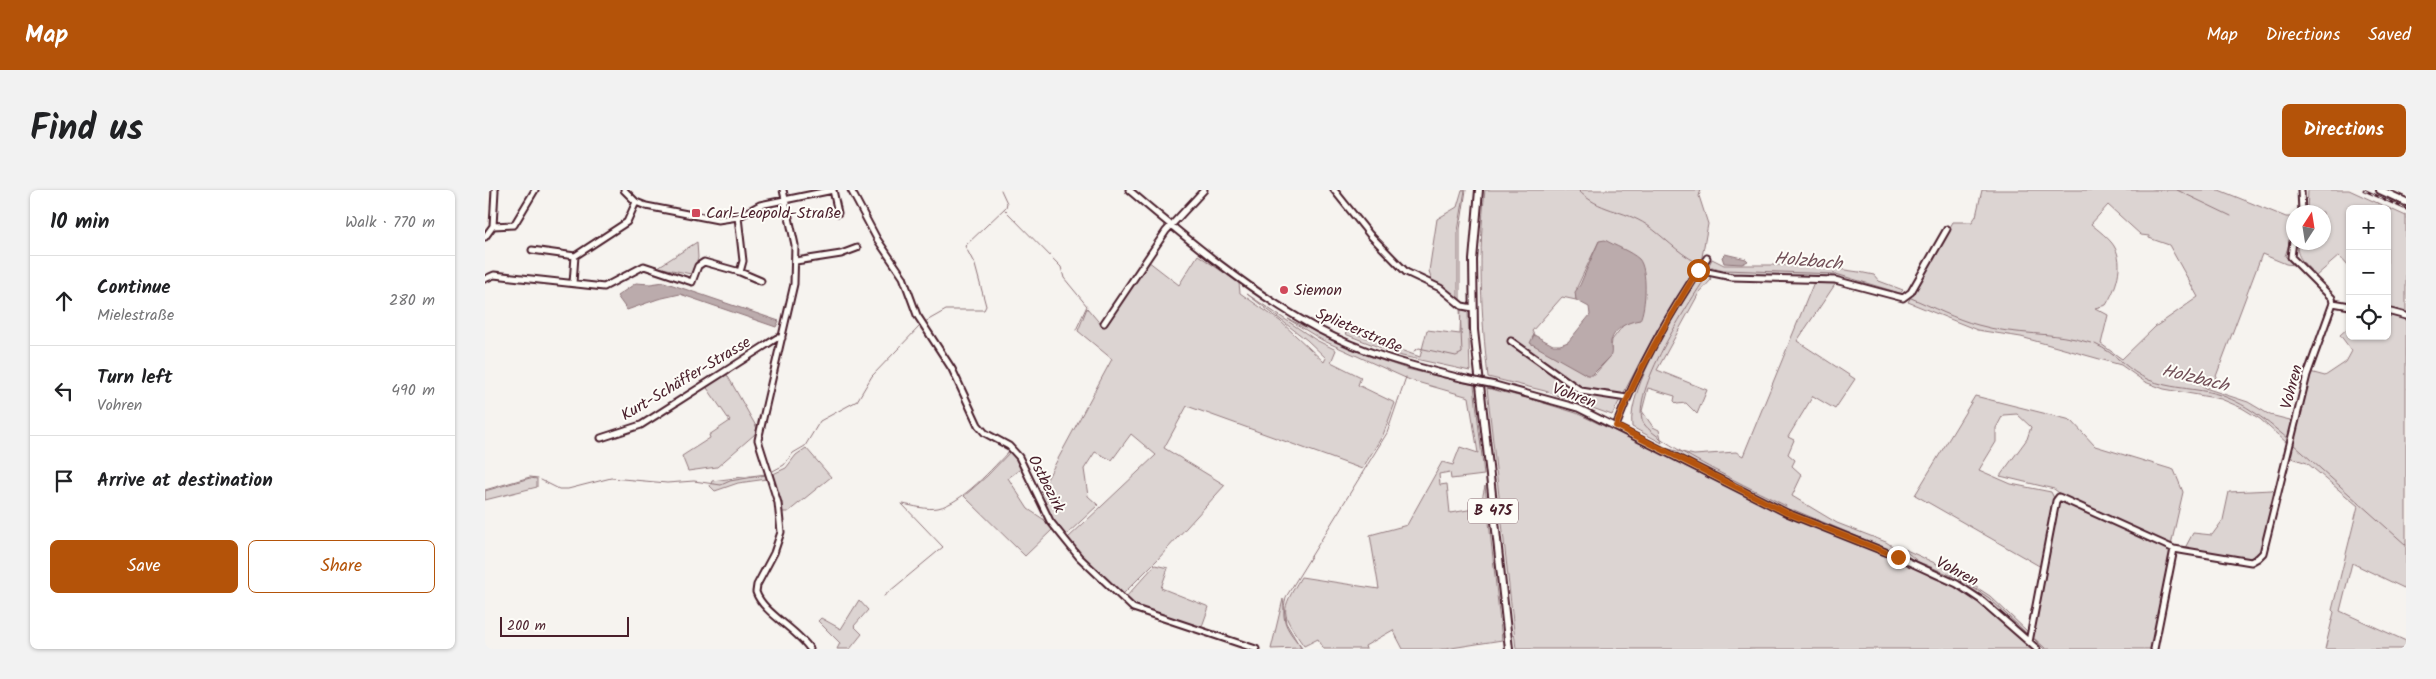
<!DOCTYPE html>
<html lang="en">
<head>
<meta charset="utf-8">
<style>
	body { margin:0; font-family:Kalam,sans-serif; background:#f2f2f2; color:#202124 }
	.controls { position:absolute; right:15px; top:15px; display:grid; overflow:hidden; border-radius:8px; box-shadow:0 1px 4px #0004 }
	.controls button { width:45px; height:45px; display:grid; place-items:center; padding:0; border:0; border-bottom:1px solid #e0e0e0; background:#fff; color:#202124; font:25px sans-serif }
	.compass { position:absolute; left:1801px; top:15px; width:45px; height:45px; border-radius:50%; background:#fff; box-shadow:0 1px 4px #0004; rotate:12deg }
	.scale { position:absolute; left:15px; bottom:12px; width:129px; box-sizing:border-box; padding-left:5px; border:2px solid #4a1f2b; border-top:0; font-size:14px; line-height:18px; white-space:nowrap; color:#4a1f2b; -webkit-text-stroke:4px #fdfcf7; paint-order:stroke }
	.stop { position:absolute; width:15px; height:15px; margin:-11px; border:4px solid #b45309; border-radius:50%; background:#fff }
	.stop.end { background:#b45309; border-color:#fff; box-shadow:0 1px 5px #0008 }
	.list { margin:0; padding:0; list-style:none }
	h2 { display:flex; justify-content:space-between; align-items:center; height:65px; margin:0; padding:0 20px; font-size:21px }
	h2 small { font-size:16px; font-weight:400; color:#757577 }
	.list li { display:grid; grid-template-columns:32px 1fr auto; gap:15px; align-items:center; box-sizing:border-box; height:90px; padding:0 20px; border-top:1px solid #e0e0e0 }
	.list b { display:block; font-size:19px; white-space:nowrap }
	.list p { margin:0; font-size:16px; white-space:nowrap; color:#757577 }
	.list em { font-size:16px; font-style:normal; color:#757577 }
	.actions { display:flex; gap:10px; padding:15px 20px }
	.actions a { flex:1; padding:11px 0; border:1px solid #b45309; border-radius:8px; text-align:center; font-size:18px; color:#b45309 }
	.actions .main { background:#b45309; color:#fff }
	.icon { flex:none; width:28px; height:28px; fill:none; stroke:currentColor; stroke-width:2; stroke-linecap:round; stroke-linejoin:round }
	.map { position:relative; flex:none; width:1921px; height:459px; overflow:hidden; border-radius:8px }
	header { display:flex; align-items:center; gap:30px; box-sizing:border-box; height:70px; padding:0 25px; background:#b45309; color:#fff }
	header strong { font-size:24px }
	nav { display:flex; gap:28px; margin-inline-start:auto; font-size:18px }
	.intro { display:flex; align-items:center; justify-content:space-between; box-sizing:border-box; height:120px; padding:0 30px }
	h1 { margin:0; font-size:35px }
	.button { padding:12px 22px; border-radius:8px; background:#b45309; color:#fff; font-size:18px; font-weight:700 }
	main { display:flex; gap:30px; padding:0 30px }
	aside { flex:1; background:#fff; border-radius:8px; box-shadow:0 1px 4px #0004 }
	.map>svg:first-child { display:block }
	.green { fill:#dcd4d2; stroke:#937a7e; fill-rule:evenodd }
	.water { fill:#bbabac; stroke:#8e7378 }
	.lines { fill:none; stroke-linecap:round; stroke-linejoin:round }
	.stream { stroke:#8e7378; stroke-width:1 }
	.minor-casing { stroke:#4a1f2b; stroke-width:9 }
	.major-casing { stroke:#4a1f2b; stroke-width:10 }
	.minor { stroke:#fdfcf7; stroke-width:5 }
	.major { stroke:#fdfcf7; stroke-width:6 }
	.rail-casing { stroke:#4a1f2b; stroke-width:3 }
	.rail { stroke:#fdfcf7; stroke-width:1; stroke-dasharray:4; stroke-linecap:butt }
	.minor-bridge-casing { stroke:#4a1f2b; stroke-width:9; stroke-linecap:butt }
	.minor-bridge { stroke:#fdfcf7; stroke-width:5 }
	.route { stroke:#b45309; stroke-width:6 }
	.poi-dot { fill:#d1495b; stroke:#fdfcf7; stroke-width:2 }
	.labels { text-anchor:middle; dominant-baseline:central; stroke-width:4; stroke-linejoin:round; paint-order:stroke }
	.shield { fill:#fdfcf7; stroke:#806168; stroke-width:1 }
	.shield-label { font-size:15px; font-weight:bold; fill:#4a1f2b }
	.poi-label { font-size:16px; fill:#4a1f2b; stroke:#fdfcf7; text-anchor:start }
	.street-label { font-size:16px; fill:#4a1f2b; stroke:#fdfcf7 }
	.water-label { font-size:18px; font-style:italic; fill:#725058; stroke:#fdfcf7 }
</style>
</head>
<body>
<header>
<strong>Map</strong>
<nav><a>Map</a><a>Directions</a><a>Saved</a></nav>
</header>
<div class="intro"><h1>Find us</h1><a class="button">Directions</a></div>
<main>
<aside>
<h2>10 min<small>Walk · 770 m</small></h2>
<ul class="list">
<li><svg class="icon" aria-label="ahead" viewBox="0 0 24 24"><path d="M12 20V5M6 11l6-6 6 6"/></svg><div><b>Continue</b><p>Mielestraße</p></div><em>280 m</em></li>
<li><svg class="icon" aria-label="left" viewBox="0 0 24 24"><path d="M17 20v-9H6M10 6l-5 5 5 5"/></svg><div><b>Turn left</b><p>Vohren</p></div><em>490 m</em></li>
<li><svg class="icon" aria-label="arrive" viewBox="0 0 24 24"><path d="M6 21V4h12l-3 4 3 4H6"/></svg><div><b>Arrive at destination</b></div></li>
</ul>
<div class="actions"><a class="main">Save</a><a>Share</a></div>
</aside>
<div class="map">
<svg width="1921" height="459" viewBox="0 0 1921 459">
	<rect width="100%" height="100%" fill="#f6f3ef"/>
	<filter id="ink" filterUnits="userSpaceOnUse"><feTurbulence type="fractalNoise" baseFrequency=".02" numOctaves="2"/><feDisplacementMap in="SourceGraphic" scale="10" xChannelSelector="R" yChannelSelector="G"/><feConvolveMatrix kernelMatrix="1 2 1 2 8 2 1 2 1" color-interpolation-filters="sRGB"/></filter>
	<g filter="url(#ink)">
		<!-- green -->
		<path class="green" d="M977 0H980L973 41V108L945 91 946 87 944 81 952 29 972 17Z
			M1000 0H1216L1214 6 1223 34 1217 67 1173 138 1127 225 1060 201 1003 187C996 124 993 63 1000 0ZM1114 51 1155 129 1140 133 1127 150 1125 167 1110 184 1102 185 1047 148 1049 145 1047 141 1077 107 1091 110 1092 97Z
			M1497 0H1734L1801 27H1808V42L1800 66 1809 75 1801 74 1777 64 1727 197H1717L1763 212 1785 225 1809 231 1802 253 1775 229 1757 218 1736 209 1679 199 1660 192 1636 175 1536 147 1492 140 1423 112 1468 32H1487L1491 26ZM1623 15 1656 45 1664 46V48L1684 55 1713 107 1670 137 1637 169 1616 154 1623 125 1610 118 1621 115C1631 99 1640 74 1629 56 1624 48 1613 40 1606 34Z
			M1823 0H1864L1921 26V123L1902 119V19H1865V78L1854 66 1831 86C1822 75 1809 67 1813 53L1838 52V22H1822Z
			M212 52 213 68 206 84 173 77Z
			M713 65 754 93 755 103 795 131 839 172 841 168 822 150 762 104 831 150 851 160 846 172 876 187 873 195 910 213 898 245 877 279 702 216 679 258 740 295 673 369 637 405 595 364 582 349 671 265 646 244 627 270 610 262 599 279 603 306 613 315 579 347 567 331 554 304 627 169 593 141 602 118 618 137 663 71 694 95Z
			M1227 69 1239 75H1325L1374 82 1389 85 1394 91 1418 100 1414 105 1375 92 1350 88 1234 83 1222 79Z
			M1216 83 1225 85 1226 90 1214 103 1172 180 1222 200 1212 224 1201 213 1192 214 1189 211 1190 206 1163 198 1157 221 1168 237 1174 240 1177 253 1147 237C1142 196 1194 119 1216 83Z
			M1329 92 1351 93 1312 151 1370 189 1350 219 1328 206 1303 247 1309 250 1303 264 1310 270 1307 276 1317 285 1307 306 1352 333 1401 352 1427 369 1446 387 1473 398 1495 413 1548 459H1031L1002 198 1049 210 1091 223 1181 265 1184 259 1209 265 1251 262 1258 266Z
			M976 117 983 122 985 181 917 166 860 144 863 141 935 167 942 140 975 144Z
			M1902 123 1921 127V399L1867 373 1855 421 1921 451V459H1840L1849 422 1847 420 1873 316 1822 273 1804 267 1825 182 1840 186 1861 172 1867 161 1855 145 1865 136V146H1902Z
			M803 129 881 165 922 179 989 195 999 285 966 289 965 282 954 284 955 295 962 294 965 323 995 318 1000 296 1017 450 960 459H918L908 440 880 456 881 459H839L833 449 819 456C795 422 795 422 816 387L894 399 885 345 922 335 957 272 968 275 975 257 993 263 984 207 925 190 837 150Z
			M241 183 272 238 270 244 232 277 203 281 197 266 225 248 224 245 245 231 220 195Z
			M1490 206 1582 229 1587 231 1610 256 1689 280 1698 302 1686 355 1578 306 1569 299 1515 286 1542 249 1546 237 1532 224 1518 225 1511 238V252L1494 280 1526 294 1566 302 1569 308 1556 377 1430 305Z
			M321 258 346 287 303 322H297L286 285 301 278 311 265Z
			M526 261 537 278 523 288 543 319 564 333 567 340 540 366 479 306 502 286Z
			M281 284 282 289 253 293 230 301 225 296 227 291Z
			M45 288 52 289V297L0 310V301Z
			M1787 300 1790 303 1776 363 1764 370 1700 358 1708 343 1727 345 1738 330 1744 302Z
			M1577 310 1686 359 1666 459H1559L1548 448 1573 313Z
			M1417 358 1465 380 1505 406 1543 442 1539 443 1502 410 1476 393 1438 376Z
			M670 375 683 378 676 398 724 417 716 439 649 417 641 407Z
			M798 409 801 433 816 458 786 459Z
			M374 410 383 420 369 436 377 444 365 459H352L355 453 333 431 336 428 356 439Z"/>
		<!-- water -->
		<path class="water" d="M1120 50C1130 56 1145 61 1154 69 1163 79 1161 118 1155 130 1143 132 1130 137 1126 151 1125 157 1128 161 1125 167L1107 185H1102L1045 153 1049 145 1068 155H1075L1083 152 1105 125 1104 117 1091 110 1090 102 1095 95 1114 51Z
			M1240 64 1261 69 1263 71 1257 74 1239 73 1237 67Z
			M179 92 294 131 291 137 195 104 173 109 142 120 132 106 151 93 165 94Z"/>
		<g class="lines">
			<!-- stream -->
			<path class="stream" d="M1093 0C1114 22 1138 19 1162 35 1179 47 1192 62 1211 72
				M1692 0 1746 26
				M520 20 576 77 579 88 602 116 591 140
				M1223 76 1239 80 1351 84 1418 104
				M1222 86C1204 112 1145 203 1158 232 1167 252 1276 303 1301 316
				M1426 108C1448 117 1470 129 1493 135 1530 146 1569 141 1606 153
				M975 109V39L981 0
				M438 133 461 120H499L501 116 490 75 480 56 521 17 522 13 516 0
				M1610 154C1632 164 1643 181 1664 190 1684 198 1704 198 1724 202 1756 209 1778 228 1803 249
				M929 161 934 158 971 166 977 163 975 118
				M1808 254 1921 355
				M286 282 299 275 308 263 320 256 335 231 372 211 387 186 435 136
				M56 290 74 299H83L126 288 182 293 209 291 236 295 245 291 281 285
				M0 300 45 287 53 288
				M418 314C428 316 442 320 453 318 477 313 508 278 525 260
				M1309 320 1477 390 1504 408 1540 442
				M399 406 458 357 417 314
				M1550 449 1561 459
				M817 458C802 439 795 432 801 407L902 243 921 187"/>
			<defs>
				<path id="minor" d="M139 0 151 12 161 16 233 30 253 27 275 15 348 0
					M298 0 310 55 309 94 273 250 293 313 296 342 289 363 272 395 271 402C278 423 312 439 325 459
					M348 0 353 23
					M366 0 392 49 418 87 432 125 467 179 493 235 500 243 524 256 534 267 565 331 594 367 648 418 771 459
					M644 0C703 50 765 102 833 139 878 163 927 176 976 188
					M849 0 885 45 921 82 955 98 977 116 988 118
					M1816 0 1817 22
					M8 36 29 35 50 0
					M0 47 8 36 10 0
					M47 60 90 66 142 32 151 12
					M311 71 356 64 372 58
					M1213 80 1247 87 1350 90 1418 108 1426 102 1462 39
					M255 82 276 91
					M0 89 9 85 119 97 159 76 207 92 213 76 219 72 255 82 258 71 253 27
					M88 93 90 66
					M1848 113 1865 116
					M1902 121 1921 126
					M619 133 681 41 719 0
					M1026 151 1096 201 1142 208
					M1010 195 1093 218 1302 323 1413 367 1472 394 1496 410 1552 459
					M1131 236C1154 177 1186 120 1222 68
					M116 248 156 235 292 148H297
					M1544 452 1571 311 1574 307 1689 359
					M1669 459 1689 359 1766 372 1773 368 1778 363 1822 185 1848 113 1847 108 1806 67 1808 51"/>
				<path id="major" d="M994 0 988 70 989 140 1024 459
					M1895 0 1921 12"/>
			</defs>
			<!-- minor casing -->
			<use href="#minor" class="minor-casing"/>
			<!-- major casing -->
			<use href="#major" class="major-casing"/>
			<!-- minor -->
			<use href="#minor" class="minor"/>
			<!-- major -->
			<use href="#major" class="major"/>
			<defs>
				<path id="rail" d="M1879 0 1921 19"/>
			</defs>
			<!-- rail casing -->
			<use href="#rail" class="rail-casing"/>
			<!-- rail -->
			<use href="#rail" class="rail"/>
			<defs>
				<path id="minor-bridge" d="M976 188 1010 195"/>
			</defs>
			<!-- minor-bridge casing -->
			<use href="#minor-bridge" class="minor-bridge-casing"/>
			<!-- minor-bridge -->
			<use href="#minor-bridge" class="minor-bridge"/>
		</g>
	</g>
	<g class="lines" filter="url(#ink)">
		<!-- route -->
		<path class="route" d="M1213 80C1182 131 1152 181 1131 236L1302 323 1413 367"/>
	</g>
	<!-- markers -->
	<g class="poi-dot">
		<rect x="206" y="18" width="10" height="10" rx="2.5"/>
		<circle cx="799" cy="100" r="5"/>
	</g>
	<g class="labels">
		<!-- shield labels -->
		<rect class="shield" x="983" y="308.5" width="50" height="25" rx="4"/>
		<g class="shield-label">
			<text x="1008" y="321">B 475</text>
		</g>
		<!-- poi labels -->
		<g class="poi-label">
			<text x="221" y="23">Carl-Leopold-Straße</text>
			<text x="809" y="100">Siemon</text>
		</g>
		<!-- street labels -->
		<g class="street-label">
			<text transform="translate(874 141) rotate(23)">Splieterstraße</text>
			<text transform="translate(201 189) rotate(-31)">Kurt-Schäffer-Strasse</text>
			<text transform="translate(1807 197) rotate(-75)">Vohren</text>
			<text transform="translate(1089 206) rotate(20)">Vohren</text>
			<text transform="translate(561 294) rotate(63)">Ostbezirk</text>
			<text transform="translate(1472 382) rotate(28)">Vohren</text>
		</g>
		<!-- water labels -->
		<g class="water-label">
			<text transform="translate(1323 72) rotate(5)">Holzbach</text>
			<text transform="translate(1710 189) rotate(14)">Holzbach</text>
		</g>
	</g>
</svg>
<div class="controls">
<button>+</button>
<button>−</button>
<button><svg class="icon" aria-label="locate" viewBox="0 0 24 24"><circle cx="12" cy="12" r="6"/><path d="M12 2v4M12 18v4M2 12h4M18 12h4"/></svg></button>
</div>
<svg class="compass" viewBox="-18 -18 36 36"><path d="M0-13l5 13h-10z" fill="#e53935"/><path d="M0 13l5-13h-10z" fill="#757577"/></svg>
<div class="scale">200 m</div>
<div class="stop" style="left:1213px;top:80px"></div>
<div class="stop end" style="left:1413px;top:367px"></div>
</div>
</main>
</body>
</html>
